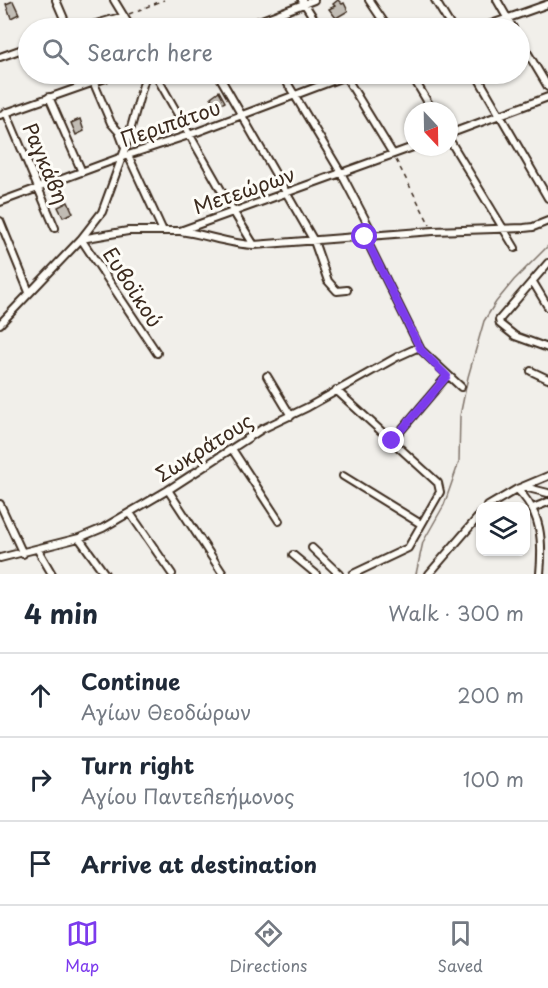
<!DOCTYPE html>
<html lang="en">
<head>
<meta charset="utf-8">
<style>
	body { margin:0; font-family:"Playpen Sans",sans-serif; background:#f2f2f3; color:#1f2937 }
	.controls { position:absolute; right:18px; bottom:18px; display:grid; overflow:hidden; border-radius:12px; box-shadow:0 2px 4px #0004 }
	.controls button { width:54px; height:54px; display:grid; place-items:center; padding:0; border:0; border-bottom:2px solid #e0e1e3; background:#fff; color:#1f2937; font:30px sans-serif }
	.compass { position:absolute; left:404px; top:102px; width:54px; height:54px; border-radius:50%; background:#fff; box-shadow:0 2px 4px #0004; rotate:158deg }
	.stop { position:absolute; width:18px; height:18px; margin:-14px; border:4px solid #7c3aed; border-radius:50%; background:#fff }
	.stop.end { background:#7c3aed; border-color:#fff; box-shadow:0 2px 6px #0008 }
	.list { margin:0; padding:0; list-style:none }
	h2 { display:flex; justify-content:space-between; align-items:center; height:78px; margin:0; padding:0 24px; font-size:26px }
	h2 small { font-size:20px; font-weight:400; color:#747a83 }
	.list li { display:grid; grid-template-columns:39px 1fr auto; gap:18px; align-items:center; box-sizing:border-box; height:84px; padding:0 24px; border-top:2px solid #e0e1e3 }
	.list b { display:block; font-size:22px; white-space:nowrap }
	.list p { margin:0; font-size:20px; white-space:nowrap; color:#747a83 }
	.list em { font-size:20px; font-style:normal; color:#747a83 }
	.icon { flex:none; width:33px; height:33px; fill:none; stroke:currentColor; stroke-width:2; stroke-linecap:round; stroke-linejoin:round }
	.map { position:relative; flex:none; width:548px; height:574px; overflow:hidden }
	.search { position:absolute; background:#fff; box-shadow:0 2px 4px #0004; left:18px; right:18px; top:18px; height:66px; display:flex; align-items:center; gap:15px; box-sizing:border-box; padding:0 21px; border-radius:33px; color:#747a83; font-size:22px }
	.sheet { height:330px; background:#fff }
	nav { display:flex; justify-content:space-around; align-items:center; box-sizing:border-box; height:84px; border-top:2px solid #e0e1e3; background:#fff; font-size:16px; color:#747a83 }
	nav a { display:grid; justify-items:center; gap:3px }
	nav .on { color:#7c3aed }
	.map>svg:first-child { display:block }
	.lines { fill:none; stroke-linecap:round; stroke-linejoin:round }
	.stream { stroke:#80746b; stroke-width:1.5 }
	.building { fill:#c1bcb4; stroke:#3b2a1e; stroke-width:1.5 }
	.minor-casing { stroke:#3b2a1e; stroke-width:10 }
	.path { stroke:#3b2a1e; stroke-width:1.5; stroke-dasharray:4.5 4.5; stroke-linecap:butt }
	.minor { stroke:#fdfcf7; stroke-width:6 }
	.route { stroke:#7c3aed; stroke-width:8 }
	.labels { text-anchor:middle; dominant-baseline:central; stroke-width:6; stroke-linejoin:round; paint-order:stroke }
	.street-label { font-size:20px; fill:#3b2a1e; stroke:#fdfcf7 }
</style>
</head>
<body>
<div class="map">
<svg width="548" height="574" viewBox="0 0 548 574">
	<rect width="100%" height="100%" fill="#f1efea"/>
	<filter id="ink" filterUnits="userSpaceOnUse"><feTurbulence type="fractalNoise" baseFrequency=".0167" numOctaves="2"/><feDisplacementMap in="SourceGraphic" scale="12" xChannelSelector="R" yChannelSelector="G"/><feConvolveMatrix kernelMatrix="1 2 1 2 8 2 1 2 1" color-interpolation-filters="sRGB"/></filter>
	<g filter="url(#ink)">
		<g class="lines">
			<!-- stream -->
			<path class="stream" d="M416 574 423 542 444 505 459 462 460 416 468 377 484 321 496 302 514 280 548 246"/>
		</g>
		<!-- building -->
		<path class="building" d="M338 0 342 4 344 3 348 11 336 18 329 9 335 6 333 4Z
			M13 1 19 14 11 18 6 4Z
			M219 91 225 102 216 107 211 97Z
			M80 119 84 131 76 135 71 123Z
			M68 202 73 213 63 217 58 207Z"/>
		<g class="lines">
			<defs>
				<path id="minor" d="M56 0 68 28
					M114 0 131 28
					M302 0 320 28
					M369 0 388 28
					M435 0 452 28
					M497 0 513 28
					M82 28 124 16
					M241 28 314 0
					M480 28 548 4
					M520 40 548 87
					M0 57 28 47
					M90 74 111 123 119 132 125 148
					M155 74 233 211 254 245
					M218 74 314 241 328 281 337 291 347 290
					M282 74 341 173 374 236
					M344 74 393 154
					M411 74 433 111
					M476 74 548 198
					M49 97 82 172
					M6 112 55 228
					M0 115 117 74
					M449 134 548 97
					M449 139 515 248
					M128 155 163 231
					M0 202 122 157 189 135 351 74
					M0 221 29 292
					M180 231C205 234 228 244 254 245L433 231 524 228 533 227 548 221
					M365 237 421 350 461 387
					M81 239 128 231H180L413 147
					M81 239 157 353
					M548 263 499 320 500 324 515 336 548 348
					M533 282 548 307
					M0 324 81 239 102 212 125 149 146 74
					M531 371 548 379
					M267 376 291 416
					M336 390 438 483 440 492 408 548 353 574
					M392 441 447 376
					M232 449 279 521
					M343 476 421 524
					M524 487 548 493
					M517 489C542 513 543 541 540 574
					M168 490 223 574
					M0 504 23 554
					M488 506 517 489 548 476
					M533 508 548 502
					M130 513 172 574
					M79 538 105 574
					M312 548 339 574
					M38 550 52 574
					M293 555 316 574
					M0 558 79 538 103 528 168 490 262 429 308 407 397 357 419 347
					M429 574 480 515"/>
			</defs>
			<!-- minor casing -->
			<use href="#minor" class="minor-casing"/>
			<!-- path -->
			<path class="path" d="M129 14 164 0
				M396 160 430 225"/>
			<!-- minor -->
			<use href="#minor" class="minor"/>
		</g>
	</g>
	<g class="lines" filter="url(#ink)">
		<!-- route -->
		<path class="route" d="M365 237 421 350 447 376 392 441"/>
	</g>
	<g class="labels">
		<!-- street labels -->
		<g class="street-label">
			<text transform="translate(170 123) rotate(-19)">Περιπάτου</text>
			<text transform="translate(46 163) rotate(67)">Ραγκάβη</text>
			<text transform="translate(244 190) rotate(-19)">Μετεώρων</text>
			<text transform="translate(133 287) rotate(57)">Ευβοϊκού</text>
			<text transform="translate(204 447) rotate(-32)">Σωκράτους</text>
		</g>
	</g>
</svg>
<div class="controls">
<button><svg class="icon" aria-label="layers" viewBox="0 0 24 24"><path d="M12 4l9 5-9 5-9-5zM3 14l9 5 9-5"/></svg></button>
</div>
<svg class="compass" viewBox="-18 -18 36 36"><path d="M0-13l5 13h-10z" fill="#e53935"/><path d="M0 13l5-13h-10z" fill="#747a83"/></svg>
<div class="stop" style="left:365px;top:237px"></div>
<div class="stop end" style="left:392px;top:441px"></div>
<div class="search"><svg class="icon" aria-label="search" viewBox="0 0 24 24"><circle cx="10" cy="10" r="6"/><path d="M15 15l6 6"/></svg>Search here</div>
</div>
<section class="sheet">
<h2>4 min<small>Walk · 300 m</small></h2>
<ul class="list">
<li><svg class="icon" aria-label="ahead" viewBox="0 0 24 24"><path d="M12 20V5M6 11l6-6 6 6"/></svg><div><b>Continue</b><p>Αγίων Θεοδώρων</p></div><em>200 m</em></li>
<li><svg class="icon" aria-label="right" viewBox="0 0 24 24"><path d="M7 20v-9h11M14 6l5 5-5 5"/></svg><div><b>Turn right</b><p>Αγίου Παντελεήμονος</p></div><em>100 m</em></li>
<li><svg class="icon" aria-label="arrive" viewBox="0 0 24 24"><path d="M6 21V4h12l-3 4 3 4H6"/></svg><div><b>Arrive at destination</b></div></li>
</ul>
</section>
<nav>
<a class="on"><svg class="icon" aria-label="map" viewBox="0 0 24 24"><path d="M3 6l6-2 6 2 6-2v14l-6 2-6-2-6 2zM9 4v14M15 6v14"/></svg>Map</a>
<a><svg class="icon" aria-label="directions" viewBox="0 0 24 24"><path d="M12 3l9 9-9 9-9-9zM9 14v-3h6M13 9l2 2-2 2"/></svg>Directions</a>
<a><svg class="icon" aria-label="saved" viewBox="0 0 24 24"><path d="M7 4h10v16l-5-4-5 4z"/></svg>Saved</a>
</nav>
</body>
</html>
